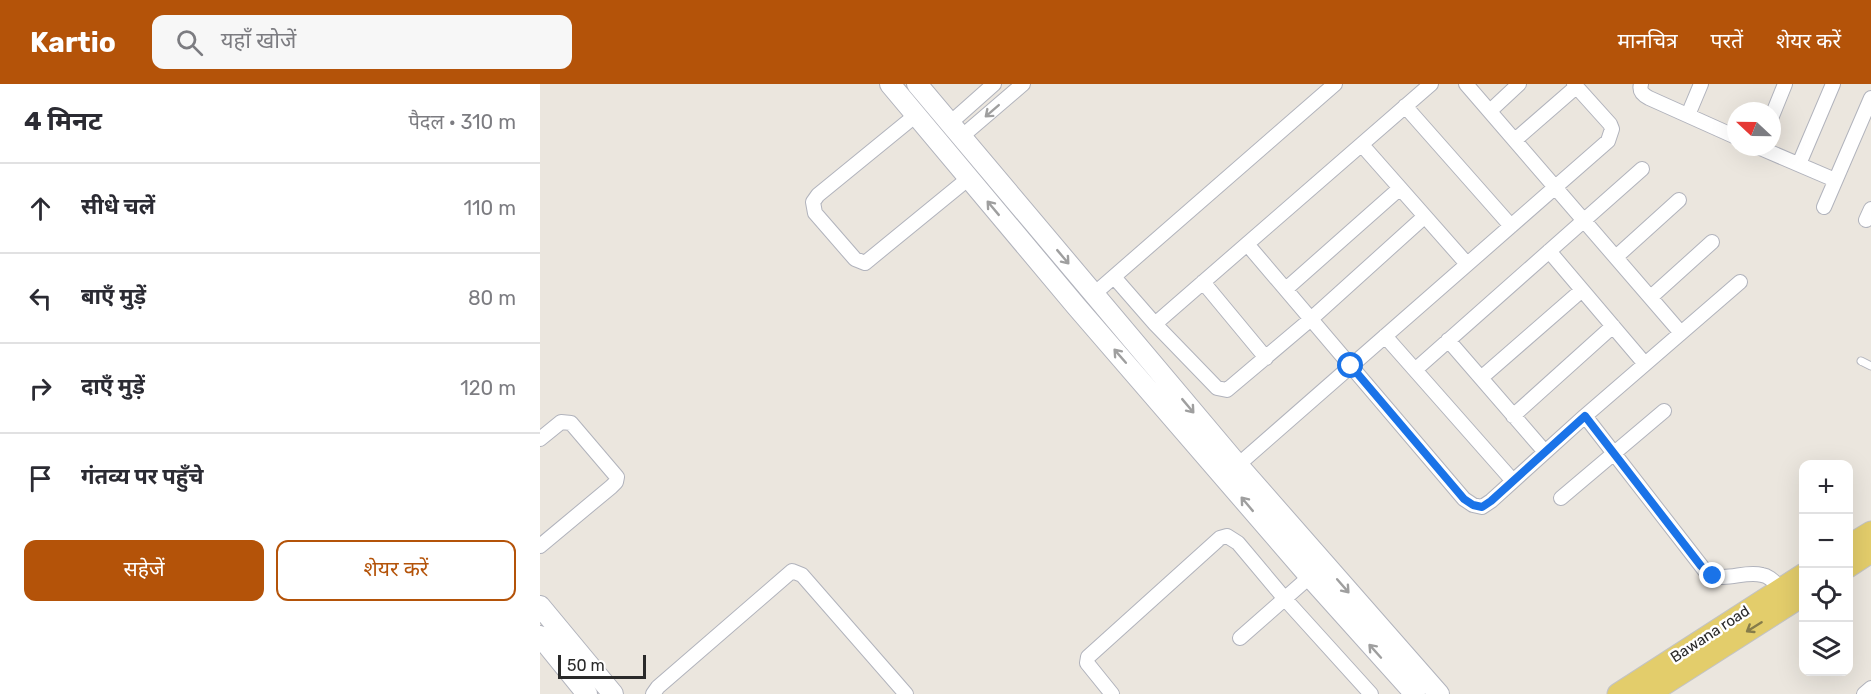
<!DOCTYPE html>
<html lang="hi">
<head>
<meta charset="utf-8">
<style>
	body { margin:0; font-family:Rubik,"Noto Sans Devanagari",sans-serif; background:#f7f7f7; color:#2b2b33 }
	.controls { position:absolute; right:18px; bottom:18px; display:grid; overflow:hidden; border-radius:12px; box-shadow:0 6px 24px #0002 }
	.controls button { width:54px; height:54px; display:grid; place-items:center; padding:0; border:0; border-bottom:2px solid #e1e1e2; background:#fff; color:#2b2b33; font:30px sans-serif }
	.compass { position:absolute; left:1187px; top:18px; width:54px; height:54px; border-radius:50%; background:#fff; box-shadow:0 6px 24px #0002; rotate:292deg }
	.scale { position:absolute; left:18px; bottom:15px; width:88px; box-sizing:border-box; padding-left:6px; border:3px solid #2a2a2a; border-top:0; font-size:16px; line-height:21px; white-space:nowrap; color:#2a2a2a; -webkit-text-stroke:4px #fff; paint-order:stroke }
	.stop { position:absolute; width:18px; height:18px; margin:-14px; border:4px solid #1a73e8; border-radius:50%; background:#fff }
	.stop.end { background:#1a73e8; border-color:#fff; box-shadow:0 2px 6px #0008 }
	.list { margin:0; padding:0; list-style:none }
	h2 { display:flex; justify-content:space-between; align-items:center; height:78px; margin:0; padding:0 24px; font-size:26px }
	h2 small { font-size:20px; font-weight:400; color:#7c7c81 }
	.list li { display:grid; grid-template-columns:39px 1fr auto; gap:18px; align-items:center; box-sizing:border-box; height:90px; padding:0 24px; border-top:2px solid #e1e1e2 }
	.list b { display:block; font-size:22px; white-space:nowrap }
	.list em { font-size:20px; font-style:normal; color:#7c7c81 }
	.actions { display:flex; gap:12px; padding:18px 24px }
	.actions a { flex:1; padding:14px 0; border:2px solid #b45309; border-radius:12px; text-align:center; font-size:21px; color:#b45309 }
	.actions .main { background:#b45309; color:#fff }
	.icon { flex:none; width:33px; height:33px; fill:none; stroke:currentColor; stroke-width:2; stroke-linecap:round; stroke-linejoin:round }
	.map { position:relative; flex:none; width:1331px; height:610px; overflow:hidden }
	header { display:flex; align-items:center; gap:36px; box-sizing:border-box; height:84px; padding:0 30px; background:#b45309; color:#fff }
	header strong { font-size:28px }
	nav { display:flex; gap:33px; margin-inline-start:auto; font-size:21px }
	.search { width:420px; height:54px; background:#f7f7f7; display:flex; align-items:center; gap:15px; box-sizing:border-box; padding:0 21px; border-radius:12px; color:#7c7c81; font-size:22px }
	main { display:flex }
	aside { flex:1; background:#fff }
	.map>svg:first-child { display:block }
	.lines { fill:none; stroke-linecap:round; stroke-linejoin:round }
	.lane-casing { stroke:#b1b3bc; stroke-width:9 }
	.street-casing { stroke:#b1b3bc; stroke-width:16 }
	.secondary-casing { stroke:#b1b3bc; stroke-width:22 }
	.primary-casing { stroke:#c3c3c3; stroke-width:23 }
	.lane { stroke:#fff; stroke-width:7 }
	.street { stroke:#fff; stroke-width:14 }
	.secondary { stroke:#fff; stroke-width:20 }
	.primary { stroke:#e3cd6b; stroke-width:21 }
	.oneway { stroke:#9f9f9f }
	.oneway2 { stroke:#867c4a }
	.route { stroke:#1a73e8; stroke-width:8 }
	.labels { text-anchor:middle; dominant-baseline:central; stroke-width:5; stroke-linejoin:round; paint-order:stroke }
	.street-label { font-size:15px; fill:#2a2a2a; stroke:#fff }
</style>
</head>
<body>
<header>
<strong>Kartio</strong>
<div class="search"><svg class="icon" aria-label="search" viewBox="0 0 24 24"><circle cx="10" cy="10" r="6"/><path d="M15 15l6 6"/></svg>यहाँ खोजें</div>
<nav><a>मानचित्र</a><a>परतें</a><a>शेयर करें</a></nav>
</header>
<main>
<aside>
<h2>4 मिनट<small>पैदल · 310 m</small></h2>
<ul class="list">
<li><svg class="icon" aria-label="ahead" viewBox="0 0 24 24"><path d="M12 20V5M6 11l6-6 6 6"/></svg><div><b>सीधे चलें</b></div><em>110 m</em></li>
<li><svg class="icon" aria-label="left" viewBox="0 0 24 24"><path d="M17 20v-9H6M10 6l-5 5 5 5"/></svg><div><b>बाएँ मुड़ें</b></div><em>80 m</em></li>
<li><svg class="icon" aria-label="right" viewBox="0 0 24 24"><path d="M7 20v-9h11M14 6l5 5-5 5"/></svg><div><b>दाएँ मुड़ें</b></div><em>120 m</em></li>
<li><svg class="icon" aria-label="arrive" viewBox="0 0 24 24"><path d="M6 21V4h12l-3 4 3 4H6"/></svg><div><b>गंतव्य पर पहुँचे</b></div></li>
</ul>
<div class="actions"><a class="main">सहेजें</a><a>शेयर करें</a></div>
</aside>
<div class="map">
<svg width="1331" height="610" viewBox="0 0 1331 610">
	<rect width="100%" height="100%" fill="#ebe6de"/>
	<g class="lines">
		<defs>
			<path id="lane" d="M1321 277 1331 282"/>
			<path id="street" d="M926 0 1141 249
				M1101 0C1099 7 1103 11 1109 14L1196 53
				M865 22 971 142
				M950 27 979 0
				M376 31 278 111 273 118 275 129 315 175 325 179 429 94
				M1148 31 1161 0
				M1232 32 1245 0
				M409 40 454 0
				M420 54 483 0
				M975 56 1036 3
				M822 61 927 180
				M1218 63 1295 96
				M1259 80 1293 0
				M1284 123 1331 14
				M1326 136 1331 125
				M707 160 924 415 933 421 942 423 951 417 1045 332 1200 198
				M1009 167 1105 280
				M1076 173 1139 116
				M574 193 615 240 677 304 687 306 771 235 884 133
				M663 198 726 274
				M746 205 859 105
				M554 210 795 0
				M1111 213 1172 158
				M615 240 891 0
				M845 252 973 397
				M908 256 1005 368
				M875 286 1102 85
				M941 294 1042 206
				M973 332 1073 242
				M1045 332 1166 488C1184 500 1203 486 1222 491 1230 492 1235 499 1241 504
				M0 355 21 338 31 339 77 393 76 398 71 403 0 462
				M698 381 1068 57 1072 45 1070 40 1034 0
				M1021 414 1124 327
				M700 554 775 488
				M113 610 118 603 252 487 262 491 366 610
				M572 610 547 579 548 573 680 454 687 452 698 459 745 515 831 610
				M1324 610 1331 604"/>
			<path id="secondary" d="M350 0 536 222 770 493 875 610
				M377 0 698 381 899 610
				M0 522 73 610
				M0 552 47 610"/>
			<path id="primary" d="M1308 462 1331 448
				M1308 483 1331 468
				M1078 610 1264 490
				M1109 610 1264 511"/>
		</defs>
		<!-- lane casing -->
		<use href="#lane" class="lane-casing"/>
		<!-- street casing -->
		<use href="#street" class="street-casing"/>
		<!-- secondary casing -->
		<use href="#secondary" class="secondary-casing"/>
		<!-- primary casing -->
		<use href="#primary" class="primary-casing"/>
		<!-- lane -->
		<use href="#lane" class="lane"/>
		<!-- street -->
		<use href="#street" class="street"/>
		<!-- secondary -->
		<use href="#secondary" class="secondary"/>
		<!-- primary -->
		<use href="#primary" class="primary"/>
	</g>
	<!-- one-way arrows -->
	<defs><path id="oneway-shaft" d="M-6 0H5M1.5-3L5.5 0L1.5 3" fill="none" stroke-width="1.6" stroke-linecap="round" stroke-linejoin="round" transform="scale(1.5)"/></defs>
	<g class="oneway">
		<use href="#oneway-shaft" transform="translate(452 27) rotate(139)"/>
		<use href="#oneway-shaft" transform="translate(453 124) rotate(-130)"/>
		<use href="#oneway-shaft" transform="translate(523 173) rotate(50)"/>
		<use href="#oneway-shaft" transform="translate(580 272) rotate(-131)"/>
		<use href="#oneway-shaft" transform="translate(648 322) rotate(50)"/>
		<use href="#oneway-shaft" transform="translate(707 420) rotate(-130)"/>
		<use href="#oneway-shaft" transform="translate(803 502) rotate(49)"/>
		<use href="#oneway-shaft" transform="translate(835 567) rotate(-132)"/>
	</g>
	<use class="oneway2" href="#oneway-shaft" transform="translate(1214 543) rotate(148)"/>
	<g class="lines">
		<!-- route -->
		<path class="route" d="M811 282 924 415 933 421 942 423 951 417 1045 332 1161 482 1173 492"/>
	</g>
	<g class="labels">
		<!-- street labels -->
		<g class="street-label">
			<text transform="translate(1170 550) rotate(-33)">Bawana road</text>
		</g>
	</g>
</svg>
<div class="controls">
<button>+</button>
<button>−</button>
<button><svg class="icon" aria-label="locate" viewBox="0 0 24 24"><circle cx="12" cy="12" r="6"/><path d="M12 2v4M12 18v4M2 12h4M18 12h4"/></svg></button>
<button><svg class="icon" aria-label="layers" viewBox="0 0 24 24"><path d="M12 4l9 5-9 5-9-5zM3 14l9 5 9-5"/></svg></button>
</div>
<svg class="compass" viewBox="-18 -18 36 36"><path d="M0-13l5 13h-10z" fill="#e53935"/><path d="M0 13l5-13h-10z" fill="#7c7c81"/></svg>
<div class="scale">50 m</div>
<div class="stop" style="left:811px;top:282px"></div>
<div class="stop end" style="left:1173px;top:492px"></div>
</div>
</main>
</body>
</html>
